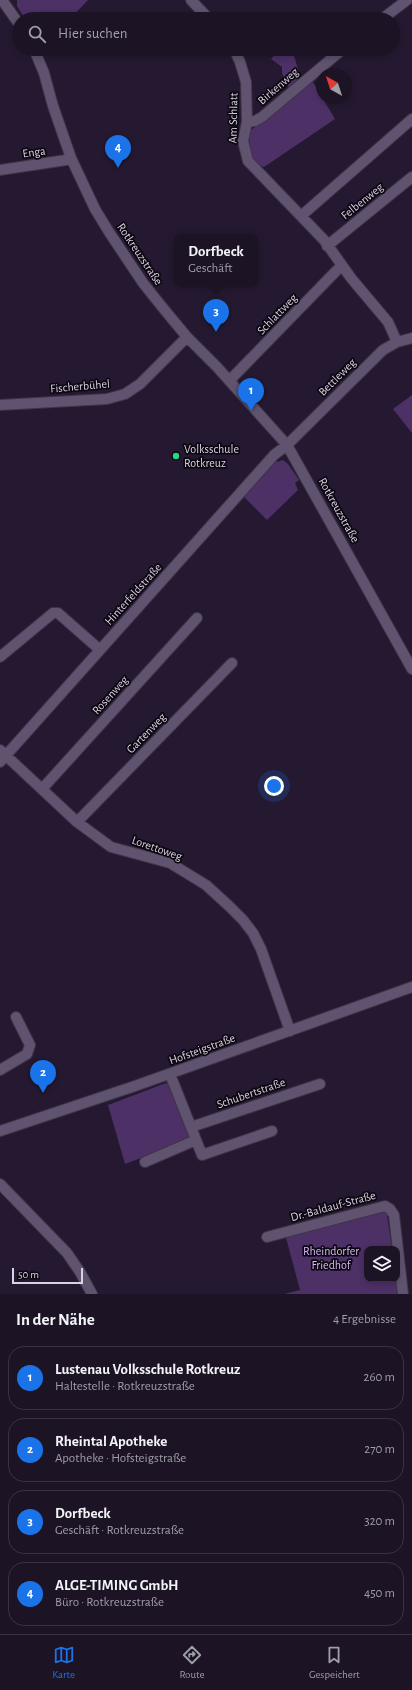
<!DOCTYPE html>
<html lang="de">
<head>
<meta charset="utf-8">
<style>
	body { margin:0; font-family:"Alegreya Sans",sans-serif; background:#251c2d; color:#f1f3f6 }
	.controls { position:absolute; right:12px; bottom:12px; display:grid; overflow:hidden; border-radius:8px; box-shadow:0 2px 6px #0003 }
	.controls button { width:36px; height:36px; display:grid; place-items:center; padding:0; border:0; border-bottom:1px solid #3a3242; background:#1c1325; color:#f1f3f6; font:20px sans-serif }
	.compass { position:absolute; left:316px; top:68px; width:36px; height:36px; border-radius:50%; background:#1c1325; box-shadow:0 2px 6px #0003; rotate:321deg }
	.scale { position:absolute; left:12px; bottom:10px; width:71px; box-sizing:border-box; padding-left:4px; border:2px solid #dad2e2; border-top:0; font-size:11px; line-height:14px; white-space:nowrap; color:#dad2e2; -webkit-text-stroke:3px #0c0711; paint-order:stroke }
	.you { position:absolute; left:274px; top:786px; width:14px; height:14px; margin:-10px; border:3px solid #fff; border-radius:50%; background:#1a73e8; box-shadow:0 0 0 6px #1a73e833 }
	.badge { display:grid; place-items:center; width:26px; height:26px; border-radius:50%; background:#1a73e8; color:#fff; font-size:13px; font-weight:700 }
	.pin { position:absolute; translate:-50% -33px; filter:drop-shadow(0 1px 2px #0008) }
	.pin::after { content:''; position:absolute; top:21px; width:14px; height:12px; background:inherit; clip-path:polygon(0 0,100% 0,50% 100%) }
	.popup { position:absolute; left:174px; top:234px; width:84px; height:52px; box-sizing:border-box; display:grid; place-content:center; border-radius:8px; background:#1c1325; filter:drop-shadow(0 1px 3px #0005); font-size:13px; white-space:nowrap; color:#a09ea7 }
	.popup b { font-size:15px; color:#f1f3f6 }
	.popup::after { content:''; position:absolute; left:50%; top:100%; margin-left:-8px; border:8px solid transparent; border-top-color:#1c1325 }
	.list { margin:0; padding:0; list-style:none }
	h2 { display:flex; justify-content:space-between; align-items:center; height:52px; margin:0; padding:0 16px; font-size:17px }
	h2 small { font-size:13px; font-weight:400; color:#a09ea7 }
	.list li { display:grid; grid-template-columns:26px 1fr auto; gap:12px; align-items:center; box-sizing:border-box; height:64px; margin:0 8px 8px; padding:0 8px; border:1px solid #3a3242; border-radius:16px }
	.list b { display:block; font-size:15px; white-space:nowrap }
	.list p { margin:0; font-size:13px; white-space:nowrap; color:#a09ea7 }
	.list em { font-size:13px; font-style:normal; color:#a09ea7 }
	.icon { flex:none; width:22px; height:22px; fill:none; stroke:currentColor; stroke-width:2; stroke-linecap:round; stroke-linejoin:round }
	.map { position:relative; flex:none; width:412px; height:1294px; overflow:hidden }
	.search { position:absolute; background:#1c1325; box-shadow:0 2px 6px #0003; left:12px; right:12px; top:12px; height:44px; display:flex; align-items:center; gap:10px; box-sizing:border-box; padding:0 14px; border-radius:22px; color:#a09ea7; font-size:15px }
	.sheet { height:340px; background:#1c1325 }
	nav { display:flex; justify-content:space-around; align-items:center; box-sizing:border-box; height:56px; border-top:1px solid #3a3242; background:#1c1325; font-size:11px; color:#a09ea7 }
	nav a { display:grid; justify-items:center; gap:2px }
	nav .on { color:#1a73e8 }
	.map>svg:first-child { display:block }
	.green { fill:#4d3066 }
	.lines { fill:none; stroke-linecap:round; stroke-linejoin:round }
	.minor-casing { stroke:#3f3548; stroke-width:12 }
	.minor { stroke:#60536f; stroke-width:10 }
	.poi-dot { fill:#23d886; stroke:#0c0711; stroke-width:1.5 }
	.labels { text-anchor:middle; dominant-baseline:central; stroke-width:3.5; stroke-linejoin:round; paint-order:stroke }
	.street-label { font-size:12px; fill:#dad2e2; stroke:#0c0711 }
	.poi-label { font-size:12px; fill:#dad2e2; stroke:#0c0711; text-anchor:start }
	.park-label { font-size:12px; fill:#d6b8f7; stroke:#0c0711 }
</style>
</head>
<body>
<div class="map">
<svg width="412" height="1294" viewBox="0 0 412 1294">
	<rect width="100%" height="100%" fill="#251931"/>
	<!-- green -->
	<path class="green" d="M17 0H88L70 19H25L17 6Z
		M280 49H292L301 79 287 91 288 87 282 73V67L271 59Z
		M311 79 335 119 264 167C249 164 248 143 250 131Z
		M412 395V433L393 409Z
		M283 460 288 464 299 480 295 483 298 490 267 520 244 497 276 461 277 462Z
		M166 1083 169 1084 190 1136 188 1140 125 1164 108 1105Z
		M386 1209 392 1249H367V1279H397L399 1294H284L300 1290 285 1234Z"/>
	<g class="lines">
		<defs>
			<path id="minor" d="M2 0 19 24
				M191 0 209 19
				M382 19 407 0
				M34 49 44 73 53 106 71 158 95 209 109 232 143 283 163 308 187 337 217 367 287 445 412 669
				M234 49 240 62 246 82 247 122 243 141 248 161 324 240 351 278 388 322 397 342
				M247 122 255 121 262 117 343 49
				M0 170 66 160 71 158
				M301 216 412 119
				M327 246 412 177
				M230 380 342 265
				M0 405 107 399 125 394 140 384 187 337
				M0 657 53 613H58L99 649
				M0 750 77 822 111 847 170 863 206 885 229 906 243 920 253 933 261 949 290 1031
				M0 762 274 455 287 445 383 350 397 342 412 338
				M42 789 197 618
				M77 822 232 663
				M0 1070 27 1054 30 1045 16 1017
				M170 1074 202 1155 272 1131
				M191 1127 320 1084
				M0 1131 135 1086 412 987
				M145 1162 196 1140
				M0 1184 67 1253 80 1272 92 1294
				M267 1237 385 1206 390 1209 394 1215 403 1294"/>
		</defs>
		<!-- minor casing -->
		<use href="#minor" class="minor-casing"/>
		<!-- minor -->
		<use href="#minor" class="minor"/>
	</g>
	<!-- markers -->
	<circle class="poi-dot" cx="176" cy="456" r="4"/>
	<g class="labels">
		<!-- street labels -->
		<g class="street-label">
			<text transform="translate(278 86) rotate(-41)">Birkenweg</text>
			<text transform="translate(233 118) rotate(-89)">Am Schlatt</text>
			<text transform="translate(34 152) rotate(-8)">Enga</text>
			<text transform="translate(362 201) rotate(-39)">Felbenweg</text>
			<text transform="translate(140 254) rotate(56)">Rotkreuzstraße</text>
			<text transform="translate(277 314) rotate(-46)">Schlattweg</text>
			<text transform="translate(337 377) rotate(-45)">Bettleweg</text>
			<text transform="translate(80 386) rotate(-5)">Fischerbühel</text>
			<text transform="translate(339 510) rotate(61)">Rotkreuzstraße</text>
			<text transform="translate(133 594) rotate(-48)">Hinterfeldstraße</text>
			<text transform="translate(110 695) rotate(-48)">Rosenweg</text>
			<text transform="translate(146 733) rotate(-46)">Gartenweg</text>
			<text transform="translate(157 848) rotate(19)">Lorettoweg</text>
			<text transform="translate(202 1049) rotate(-20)">Hofsteigstraße</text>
			<text transform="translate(251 1093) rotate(-19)">Schubertstraße</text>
			<text transform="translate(333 1206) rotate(-15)">Dr.-Baldauf-Straße</text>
		</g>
		<!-- poi labels -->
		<g class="poi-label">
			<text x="184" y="449">Volksschule<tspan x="184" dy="14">Rotkreuz</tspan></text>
		</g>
		<!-- park labels -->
		<g class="park-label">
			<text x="331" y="1251">Rheindorfer<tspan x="331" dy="14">Friedhof</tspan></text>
		</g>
	</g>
</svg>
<div class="controls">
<button><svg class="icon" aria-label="layers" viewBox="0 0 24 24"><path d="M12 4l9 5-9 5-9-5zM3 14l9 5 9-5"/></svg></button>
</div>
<svg class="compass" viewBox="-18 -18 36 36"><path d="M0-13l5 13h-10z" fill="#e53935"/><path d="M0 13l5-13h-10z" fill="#a09ea7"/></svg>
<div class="scale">50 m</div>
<div class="you"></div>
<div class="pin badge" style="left:251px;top:411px">1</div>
<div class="pin badge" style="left:43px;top:1093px">2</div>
<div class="pin badge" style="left:216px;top:332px">3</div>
<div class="popup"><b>Dorfbeck</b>Geschäft</div>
<div class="pin badge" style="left:118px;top:168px">4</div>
<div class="search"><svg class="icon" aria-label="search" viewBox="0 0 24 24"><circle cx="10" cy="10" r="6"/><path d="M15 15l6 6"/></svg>Hier suchen</div>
</div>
<section class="sheet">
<h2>In der Nähe<small>4 Ergebnisse</small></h2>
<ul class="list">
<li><span class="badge">1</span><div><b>Lustenau Volksschule Rotkreuz</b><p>Haltestelle · Rotkreuzstraße</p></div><em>260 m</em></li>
<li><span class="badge">2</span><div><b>Rheintal Apotheke</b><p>Apotheke · Hofsteigstraße</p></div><em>270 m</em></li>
<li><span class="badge">3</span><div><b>Dorfbeck</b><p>Geschäft · Rotkreuzstraße</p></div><em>320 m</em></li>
<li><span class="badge">4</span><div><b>ALGE-TIMING GmbH</b><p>Büro · Rotkreuzstraße</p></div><em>450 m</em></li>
</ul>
</section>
<nav>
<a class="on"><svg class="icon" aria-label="map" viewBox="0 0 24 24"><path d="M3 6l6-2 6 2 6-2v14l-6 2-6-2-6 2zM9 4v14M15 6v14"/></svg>Karte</a>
<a><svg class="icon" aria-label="directions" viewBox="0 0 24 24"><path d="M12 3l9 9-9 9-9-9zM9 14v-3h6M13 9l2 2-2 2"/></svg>Route</a>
<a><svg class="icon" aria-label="saved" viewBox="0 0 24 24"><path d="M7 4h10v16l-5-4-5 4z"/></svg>Gespeichert</a>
</nav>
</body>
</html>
